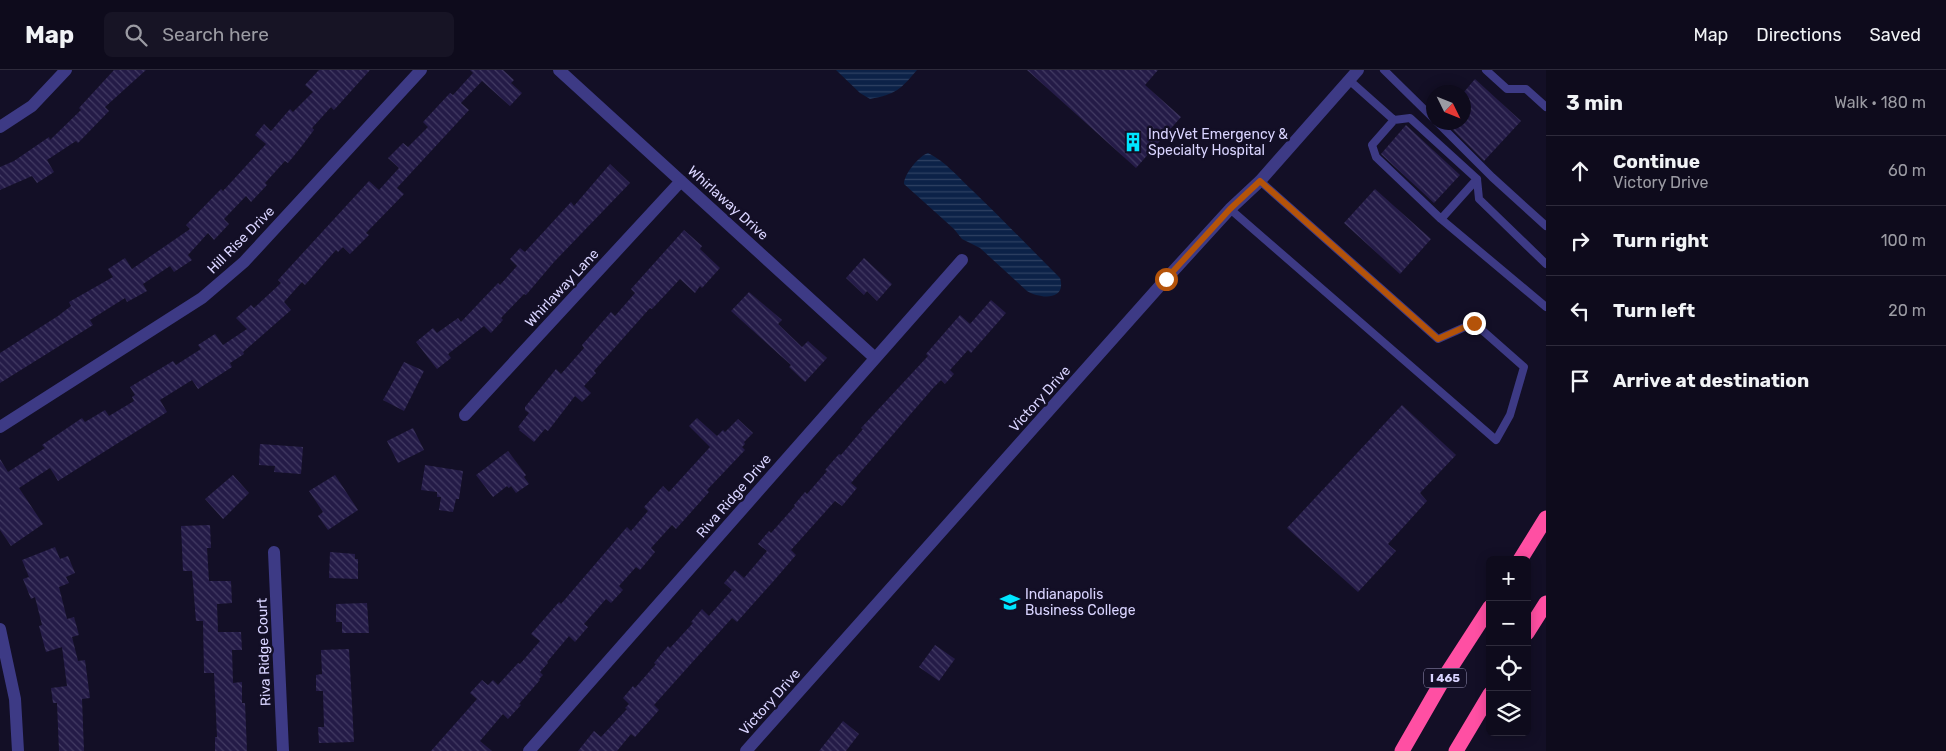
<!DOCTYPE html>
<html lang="en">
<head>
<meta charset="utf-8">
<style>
	body { margin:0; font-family:Rubik,sans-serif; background:#171425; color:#f1f3f6 }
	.controls { position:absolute; right:15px; bottom:15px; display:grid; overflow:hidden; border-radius:8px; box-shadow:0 2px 12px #0003 }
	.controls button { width:45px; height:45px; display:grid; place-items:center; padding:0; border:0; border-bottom:1px solid #2e2b3b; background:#0e0b1c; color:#f1f3f6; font:25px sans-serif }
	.compass { position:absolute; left:1426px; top:15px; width:45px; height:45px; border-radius:50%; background:#0e0b1c; box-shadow:0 2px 12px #0003; rotate:133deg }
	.stop { position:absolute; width:15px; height:15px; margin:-11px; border:4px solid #b45309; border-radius:50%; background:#fff }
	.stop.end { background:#b45309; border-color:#fff; box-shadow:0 1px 5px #0008 }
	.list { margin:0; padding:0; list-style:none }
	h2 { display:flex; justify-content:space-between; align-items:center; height:65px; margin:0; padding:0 20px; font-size:21px }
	h2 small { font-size:16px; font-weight:400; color:#9b9ba3 }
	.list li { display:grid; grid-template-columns:32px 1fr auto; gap:15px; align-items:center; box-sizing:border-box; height:70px; padding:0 20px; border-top:1px solid #2e2b3b }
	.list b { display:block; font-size:19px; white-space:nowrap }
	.list p { margin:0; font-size:16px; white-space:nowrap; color:#9b9ba3 }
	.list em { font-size:16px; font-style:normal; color:#9b9ba3 }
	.icon { flex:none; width:28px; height:28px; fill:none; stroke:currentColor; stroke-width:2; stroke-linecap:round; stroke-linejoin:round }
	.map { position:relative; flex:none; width:1546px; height:681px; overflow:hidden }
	header { display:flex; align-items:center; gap:30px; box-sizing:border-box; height:70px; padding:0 25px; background:#0e0b1c; border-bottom:1px solid #2e2b3b }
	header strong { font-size:24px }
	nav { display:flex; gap:28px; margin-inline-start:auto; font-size:18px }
	.search { width:350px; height:45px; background:#171425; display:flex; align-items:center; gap:12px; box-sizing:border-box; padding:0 18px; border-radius:8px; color:#9b9ba3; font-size:19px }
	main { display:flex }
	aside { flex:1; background:#0e0b1c }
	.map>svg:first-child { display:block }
	.water { fill:url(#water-rules) }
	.building { fill:url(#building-back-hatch) }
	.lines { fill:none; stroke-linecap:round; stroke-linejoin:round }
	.lane { stroke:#3d3a85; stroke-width:8 }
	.street { stroke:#3d3a85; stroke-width:12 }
	.highway { stroke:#ff4fa3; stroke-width:15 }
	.route { stroke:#b45309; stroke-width:6 }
	.labels { text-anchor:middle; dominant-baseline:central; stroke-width:5; stroke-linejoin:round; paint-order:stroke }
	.shield { fill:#130f26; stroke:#9e99be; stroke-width:1 }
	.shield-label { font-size:12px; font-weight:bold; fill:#d9d4ff }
	.poi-label { font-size:14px; fill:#d9d4ff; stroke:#130f26; text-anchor:start }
	.street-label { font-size:14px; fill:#d9d4ff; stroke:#130f26 }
</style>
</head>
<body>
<header>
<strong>Map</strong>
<div class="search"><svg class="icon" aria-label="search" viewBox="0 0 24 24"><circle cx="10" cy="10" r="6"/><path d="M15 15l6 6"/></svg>Search here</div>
<nav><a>Map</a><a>Directions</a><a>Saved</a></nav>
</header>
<main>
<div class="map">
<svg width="1546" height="681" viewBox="0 0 1546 681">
	<defs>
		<pattern id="water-rules" width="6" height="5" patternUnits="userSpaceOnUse" patternTransform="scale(1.25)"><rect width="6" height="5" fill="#0c2248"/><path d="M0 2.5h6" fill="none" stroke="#2f4163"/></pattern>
		<pattern id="building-back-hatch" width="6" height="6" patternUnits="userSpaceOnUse" patternTransform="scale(1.25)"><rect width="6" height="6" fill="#241b47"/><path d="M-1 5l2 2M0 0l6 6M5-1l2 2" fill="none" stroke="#433b63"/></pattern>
	</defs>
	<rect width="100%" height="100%" fill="#130f26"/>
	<!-- water -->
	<path class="water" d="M836 0H917C900 20 896 24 870 29L860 23Z
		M928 83C945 91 959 108 973 121 1002 149 1031 179 1060 208 1067 231 1040 229 1027 221L980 178 962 169 954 159 904 114C904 104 919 86 928 83Z"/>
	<!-- building -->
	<path class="building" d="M114 0H146L105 37 109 41 78 73 76 71 47 90 54 102 37 113 32 106 0 120V97L14 91 49 67 50 70 81 40 79 38Z
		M319 0H370L334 40 331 37 312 58 314 60 301 77 288 93 285 91 265 113 267 115 251 132 246 126 224 149 229 154 214 170 208 163 188 185 192 190 174 202 170 196 143 214 147 221 127 232 125 228 90 250 93 255 0 313V283L58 246 71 236 69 232 113 207 108 199 125 188 132 199 190 159 186 155 221 119 223 121 266 74 255 65 264 54 271 61 290 39 293 42 313 22 305 15Z
		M470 0H503L514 10 511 13 522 23 510 36 482 11 461 33 469 40 397 118 404 124 366 163 369 165 350 184 343 177 338 182 336 180 305 215 302 212 284 232 291 240 243 282 244 284 230 293 232 297 198 319 192 310 160 330 167 342 58 411 50 398 19 418 43 454 11 476 0 460V389L8 402 45 378 42 375 82 348 85 352 105 340 109 346 134 331 132 327 135 325 130 317 173 291 176 295 201 279 198 275 215 264 223 275 247 259 236 248 251 235 254 238 281 213 278 210 369 111 379 120 399 98 388 88 403 73 408 77 428 57 423 52 450 23 453 25 473 3Z
		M1027 0H1158L1145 15 1181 47 1136 98Z
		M1475 9 1521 51 1484 91 1445 52H1464V22Z
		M1406 55 1460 105 1434 133 1381 84Z
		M610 94 630 113 554 192 526 225 524 224 501 248 503 250 491 263 484 256 448 284 451 288 437 299 416 272 433 258 437 263 458 248 461 252 498 213 500 215 517 196 510 189 520 178 525 182 571 132 574 136Z
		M1375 119 1431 169 1400 204 1344 153Z
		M684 160 702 176 700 179 720 198 702 218 700 216 695 223 680 209 652 239 650 238 594 301 596 303 584 316 591 323 582 332 575 326 548 361 545 359 534 372 519 360 520 359 518 357 529 343 525 340V337L556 299 561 304 584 278 582 275 611 242 615 246 635 223 631 219Z
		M864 188 892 214 877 231 867 221 864 225 846 208Z
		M749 222 782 250 778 254 802 277 808 271 827 288 805 312 789 297 791 295 731 241Z
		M991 230 1006 243 971 283 968 280 950 300 954 304 945 314 941 310 934 317 851 413 857 418 842 436 835 431 791 480 796 485 771 514 737 552 732 548 654 635 659 640 635 667 631 664 617 681H578L594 661 601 667 627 639 625 638 629 634 623 628 633 616 635 618 656 594 654 593 668 576 670 578 693 553 691 552 702 539 709 546 732 520 724 513 735 500 744 508 767 481 758 474 769 461 771 463 795 436 794 435 805 422 807 424 827 401 825 400 839 384 841 385 863 359 861 358 928 286 926 284 960 245 970 254Z
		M404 292 424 301 404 341 383 330Z
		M1402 335 1456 385 1420 423 1427 431 1388 474 1396 481 1358 522 1287 458Z
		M697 348 717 366 723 360 725 362 738 349 753 363 744 372 745 374 742 377 745 380 707 420 709 422 676 459 672 455 651 478 655 482 640 500 636 497 619 516 623 520 611 533 606 529 584 554 588 557 575 572 569 566 547 592 548 593 540 602 543 605 539 609 540 610 519 634 521 635 508 649 503 644 480 671 492 681H431L477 629 470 623 482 610 488 615 493 610 498 615 518 593 520 594 540 571 531 564 559 532 561 534 627 457 631 461 648 441 644 437 663 416 669 422 710 377 689 356Z
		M413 358 424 380 398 393 387 371Z
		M260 374 303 377 301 404 274 402 275 396 259 395Z
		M508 381 526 405 524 407 529 414 516 423 511 416 509 418 507 416 493 427 476 405Z
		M425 395 463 401 459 429H456L453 442 439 440 441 427H437V422L421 420Z
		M233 405 249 423 223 449 205 429Z
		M335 405 358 440 328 460 318 446 323 442 309 421Z
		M210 455 211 478H207L209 511H231L232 533 217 534 218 562H241L242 580H232L233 613 242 612V633H245L247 681H215V667H217L214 603H204L203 551H196L192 501H183L181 456Z
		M55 477 60 489 68 486 75 503 66 507 69 513 59 517 67 549 74 547 79 565 72 567 78 591 85 590 90 628 82 629 84 681H59L57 633H53L51 618 67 616 62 577 46 582 39 556 42 555 35 527 31 529 23 509 29 507 22 490Z
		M330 482 355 484V489H358V509L329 508Z
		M367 533 369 563H342V552H336V534Z
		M935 575 955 589 939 611 919 597Z
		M349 579 354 672 319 673 318 657H324L323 621H316V605L322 604 321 580Z
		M843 651 859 664 846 681H819Z"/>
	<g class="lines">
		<!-- lane -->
		<path class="lane" d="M1384 0 1434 49
			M1486 0 1507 19H1526L1546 37
			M1349 10 1394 50 1410 48 1477 109 1441 149 1376 87 1372 75 1394 50
			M1437 52 1492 107 1546 156
			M1477 109 1479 129 1546 194
			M1230 139 1496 370 1510 345 1524 297 1474 253 1438 269 1260 111
			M1441 149 1546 237"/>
		<!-- street -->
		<path class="street" d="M559 0 875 288
			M0 57 32 36 66 0
			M465 345 681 111
			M0 357 202 228 244 192 421 0
			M274 482 283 681
			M0 559 15 629 18 681
			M529 681 962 190
			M746 681 1166 209 1230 139 1260 111 1358 0"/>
		<!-- highway -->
		<path class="highway" d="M1520 490 1546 448
			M1527 563 1546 533
			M1402 681 1444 608 1490 537
			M1456 681 1490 624"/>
	</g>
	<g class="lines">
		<!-- route -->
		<path class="route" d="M1166 209 1230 139 1260 111 1438 269 1474 253"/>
	</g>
	<!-- icons -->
	<defs>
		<symbol id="building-bare" viewBox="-9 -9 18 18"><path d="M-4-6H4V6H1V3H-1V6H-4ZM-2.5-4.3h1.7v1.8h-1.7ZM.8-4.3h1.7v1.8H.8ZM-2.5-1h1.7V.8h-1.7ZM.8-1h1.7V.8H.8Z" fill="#00e5ff" stroke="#130f26" stroke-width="2.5" paint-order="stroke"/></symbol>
		<symbol id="school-bare" viewBox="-9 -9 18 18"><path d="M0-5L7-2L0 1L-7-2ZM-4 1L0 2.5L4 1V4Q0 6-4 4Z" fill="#00e5ff" stroke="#130f26" stroke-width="2.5" paint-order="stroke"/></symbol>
	</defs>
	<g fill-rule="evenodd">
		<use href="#building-bare" x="1119" y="58" width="28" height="28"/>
		<use href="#school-bare" x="996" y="518" width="28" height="28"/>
	</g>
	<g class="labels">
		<!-- shield labels -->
		<rect class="shield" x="1424" y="598.5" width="42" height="19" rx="4"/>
		<g class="shield-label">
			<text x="1445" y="608">I 465</text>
		</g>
		<!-- poi labels -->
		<g class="poi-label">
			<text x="1148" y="64">IndyVet Emergency &amp;<tspan x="1148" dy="16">Specialty Hospital</tspan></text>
			<text x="1025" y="524">Indianapolis<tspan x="1025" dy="16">Business College</tspan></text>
		</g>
		<!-- street labels -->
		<g class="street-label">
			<text transform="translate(728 133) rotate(42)">Whirlaway Drive</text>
			<text transform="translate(241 170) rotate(-45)">Hill Rise Drive</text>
			<text transform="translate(562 218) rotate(-47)">Whirlaway Lane</text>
			<text transform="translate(1040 329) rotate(-48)">Victory Drive</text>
			<text transform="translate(734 426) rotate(-49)">Riva Ridge Drive</text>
			<text transform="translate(264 582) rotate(-92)">Riva Ridge Court</text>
			<text transform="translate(770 632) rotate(-48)">Victory Drive</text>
		</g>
	</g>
</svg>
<div class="controls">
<button>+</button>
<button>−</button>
<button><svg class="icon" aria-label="locate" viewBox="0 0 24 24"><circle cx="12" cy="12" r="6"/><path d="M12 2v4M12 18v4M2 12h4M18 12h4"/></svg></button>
<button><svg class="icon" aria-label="layers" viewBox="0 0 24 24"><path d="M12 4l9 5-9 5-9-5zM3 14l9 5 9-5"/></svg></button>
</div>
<svg class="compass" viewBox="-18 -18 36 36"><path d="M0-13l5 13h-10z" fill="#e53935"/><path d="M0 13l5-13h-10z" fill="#9b9ba3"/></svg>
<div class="stop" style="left:1166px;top:209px"></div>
<div class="stop end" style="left:1474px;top:253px"></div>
</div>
<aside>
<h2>3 min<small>Walk · 180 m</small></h2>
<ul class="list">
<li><svg class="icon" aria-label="ahead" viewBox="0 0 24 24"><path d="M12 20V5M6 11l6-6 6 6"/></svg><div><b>Continue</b><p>Victory Drive</p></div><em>60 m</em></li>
<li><svg class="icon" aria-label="right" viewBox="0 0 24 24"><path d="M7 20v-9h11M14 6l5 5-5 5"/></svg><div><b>Turn right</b></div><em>100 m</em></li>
<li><svg class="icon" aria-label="left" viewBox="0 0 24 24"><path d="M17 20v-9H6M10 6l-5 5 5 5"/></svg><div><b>Turn left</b></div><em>20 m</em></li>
<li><svg class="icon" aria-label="arrive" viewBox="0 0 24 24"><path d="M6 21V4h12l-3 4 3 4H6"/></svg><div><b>Arrive at destination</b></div></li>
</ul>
</aside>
</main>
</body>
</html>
